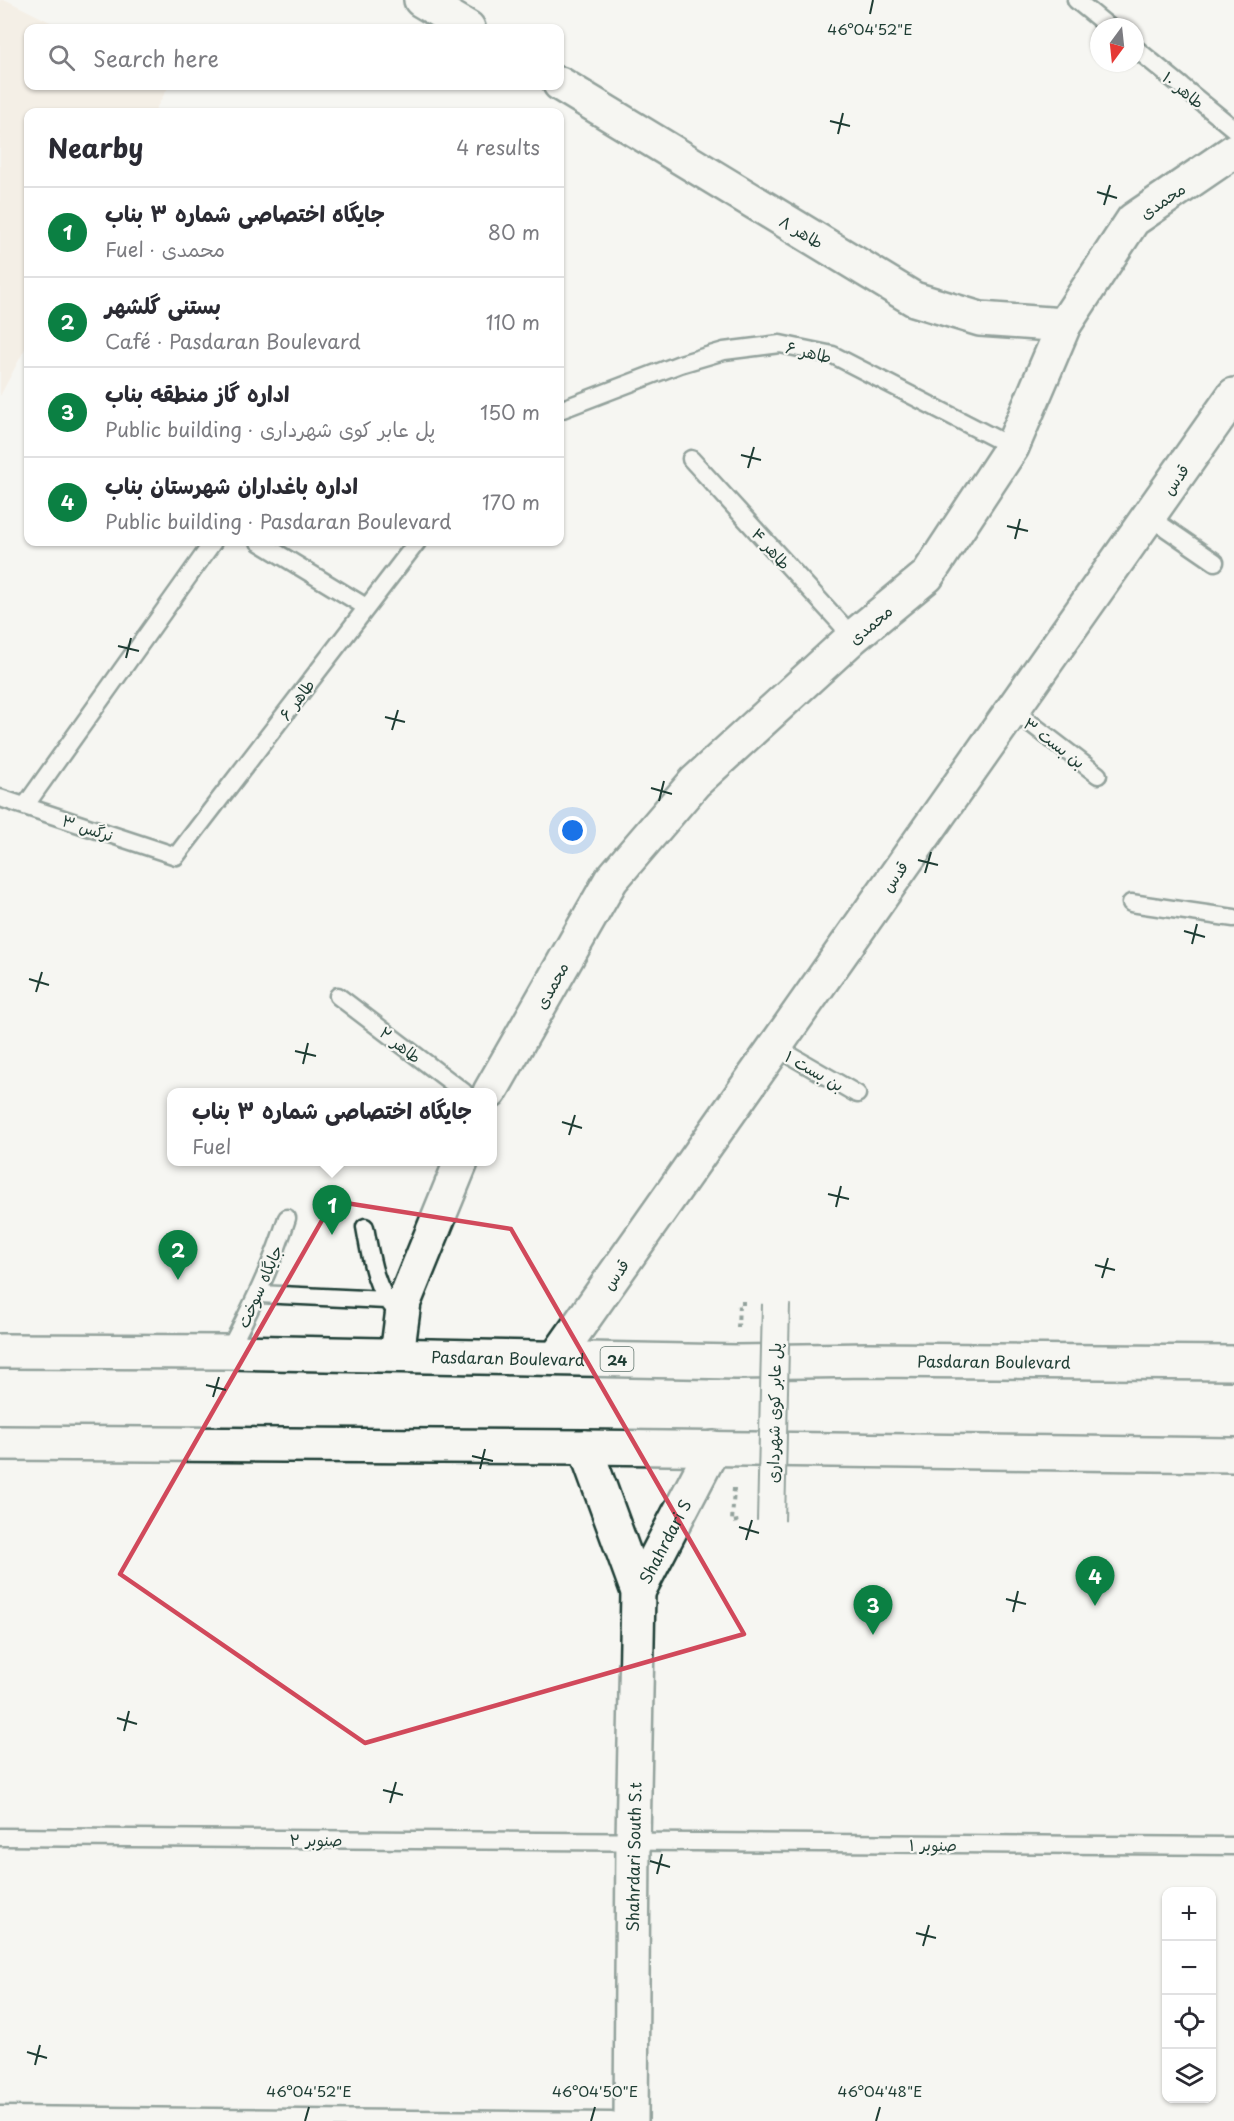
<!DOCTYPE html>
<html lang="en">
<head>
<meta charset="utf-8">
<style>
	body { margin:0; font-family:"Playpen Sans","Playpen Sans Arabic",sans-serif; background:#f7f7f7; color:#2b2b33 }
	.controls { position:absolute; right:18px; bottom:18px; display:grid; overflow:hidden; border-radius:12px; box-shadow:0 2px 4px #0004 }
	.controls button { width:54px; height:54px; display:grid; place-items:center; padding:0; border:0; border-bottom:2px solid #e1e1e2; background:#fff; color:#2b2b33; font:30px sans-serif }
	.compass { position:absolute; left:1090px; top:18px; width:54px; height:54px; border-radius:50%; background:#fff; box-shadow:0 2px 4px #0004; rotate:195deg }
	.you { position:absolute; left:573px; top:831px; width:21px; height:21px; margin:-15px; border:4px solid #fff; border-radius:50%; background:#1a73e8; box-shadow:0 0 0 9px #1a73e833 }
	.badge { display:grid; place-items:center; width:39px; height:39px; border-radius:50%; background:#0b8043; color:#fff; font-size:20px; font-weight:700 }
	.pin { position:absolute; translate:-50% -50px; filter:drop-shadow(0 2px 3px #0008) }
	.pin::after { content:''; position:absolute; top:32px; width:21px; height:18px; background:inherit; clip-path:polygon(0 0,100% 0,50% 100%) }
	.popup { position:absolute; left:167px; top:1088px; width:330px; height:78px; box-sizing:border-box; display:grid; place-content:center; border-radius:12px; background:#fff; filter:drop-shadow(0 2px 4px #0005); font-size:20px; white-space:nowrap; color:#7c7c81 }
	.popup b { font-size:22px; color:#2b2b33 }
	.popup::after { content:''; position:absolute; left:50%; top:100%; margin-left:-12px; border:12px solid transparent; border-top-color:#fff }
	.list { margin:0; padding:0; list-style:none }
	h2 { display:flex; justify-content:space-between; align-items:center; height:78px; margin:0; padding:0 24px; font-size:26px }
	h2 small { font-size:20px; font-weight:400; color:#7c7c81 }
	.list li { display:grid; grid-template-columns:39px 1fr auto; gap:18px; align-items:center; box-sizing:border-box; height:90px; padding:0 24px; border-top:2px solid #e1e1e2 }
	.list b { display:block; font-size:22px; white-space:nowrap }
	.list p { margin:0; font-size:20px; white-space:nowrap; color:#7c7c81 }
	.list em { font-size:20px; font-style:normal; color:#7c7c81 }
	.icon { flex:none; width:33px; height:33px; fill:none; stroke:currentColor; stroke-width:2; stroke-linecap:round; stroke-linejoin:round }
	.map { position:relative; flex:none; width:1234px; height:2121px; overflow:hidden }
	.search { position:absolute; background:#fff; box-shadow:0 2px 4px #0004; left:24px; top:24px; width:540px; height:66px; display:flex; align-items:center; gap:15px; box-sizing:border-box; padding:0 21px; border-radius:12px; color:#7c7c81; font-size:22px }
	.panel { position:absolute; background:#fff; box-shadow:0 2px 4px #0004; left:24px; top:108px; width:540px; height:438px; border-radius:12px }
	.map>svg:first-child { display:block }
	.built { fill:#f2e6d7 }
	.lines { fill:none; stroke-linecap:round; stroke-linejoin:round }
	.service-casing { stroke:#1f3d34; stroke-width:21 }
	.minor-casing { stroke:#1f3d34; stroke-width:38 }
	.trunk-casing { stroke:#1f3d34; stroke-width:38 }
	.path { stroke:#1f3d34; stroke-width:4; stroke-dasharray:4.5 4.5; stroke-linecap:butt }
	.service { stroke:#f6f6f2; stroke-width:16 }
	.minor { stroke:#f6f6f2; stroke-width:33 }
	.trunk { stroke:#f6f6f2; stroke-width:33 }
	.pedestrian-bridge-casing { stroke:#1f3d34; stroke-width:30; stroke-linecap:butt }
	.pedestrian-bridge { stroke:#f6f6f2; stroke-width:26 }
	.marked { fill:none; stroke:#d1495b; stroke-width:4.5; stroke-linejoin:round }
	.ticks { fill:none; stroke:#1f3d34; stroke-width:2 }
	.labels { text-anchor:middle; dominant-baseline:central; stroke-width:4.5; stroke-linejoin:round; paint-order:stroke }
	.shield { fill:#f6f6f2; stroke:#60746d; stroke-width:1.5 }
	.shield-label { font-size:15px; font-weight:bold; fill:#1f3d34 }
	.street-label { font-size:16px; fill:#1f3d34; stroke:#f6f6f2 }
	.ticks-label { font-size:15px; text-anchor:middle; fill:#1f3d34; stroke:#f6f6f2; stroke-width:4.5; stroke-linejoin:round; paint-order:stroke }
</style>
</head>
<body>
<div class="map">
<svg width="1234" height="2121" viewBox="0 0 1234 2121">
	<rect width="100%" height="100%" fill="#f6f6f2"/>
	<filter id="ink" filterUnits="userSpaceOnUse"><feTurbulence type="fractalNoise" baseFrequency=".0167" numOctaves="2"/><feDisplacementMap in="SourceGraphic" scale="12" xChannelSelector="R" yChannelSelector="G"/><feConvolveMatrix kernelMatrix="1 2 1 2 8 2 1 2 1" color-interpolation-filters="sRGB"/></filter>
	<g filter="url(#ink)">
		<!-- built -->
		<path class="built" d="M0 0H6L62 28H28V86H169L154 112H28V343L0 396Z"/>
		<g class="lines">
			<defs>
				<path id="service" d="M1076 0 1109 27
					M1135 48 1234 129
					M560 410 680 364 724 351 780 344 833 355 1012 447
					M691 459 853 637
					M1148 516 1215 562
					M259 542 366 607
					M1012 709 1098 775
					M0 798 176 856 417 542
					M25 806 213 542
					M1131 903 1234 918
					M338 996 464 1092
					M774 1046 857 1094
					M365 1227C370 1253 374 1288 393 1307
					M259 1294 386 1300
					M228 1352C251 1308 272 1266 287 1218
					M0 1837 1234 1846
					M0 2115 611 2121"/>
				<g id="minor">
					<path d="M421 0 468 28"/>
					<path d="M560 84 914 299 980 319 1064 325"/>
					<path d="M490 1092 611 880 695 782 853 637 927 576 1012 447 1064 325 1133 220 1234 151"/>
					<path d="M397 1355 404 1302 461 1162"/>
					<path d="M556 1358 1234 395"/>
					<path d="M585 1447 638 1592 633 1841 631 2121"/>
					<path id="s1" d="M638 1592 713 1448"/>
				</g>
				<g id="trunk">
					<path id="s2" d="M0 1351 228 1352 736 1362 869 1360 1234 1363"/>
					<path d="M0 1443 585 1447 1234 1455"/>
				</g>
			</defs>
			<!-- service casing -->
			<use href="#service" class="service-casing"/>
			<!-- minor casing -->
			<use href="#minor" class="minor-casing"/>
			<!-- trunk casing -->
			<use href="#trunk" class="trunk-casing"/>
			<!-- path -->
			<path class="path" d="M738 1328 739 1303H745
				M734 1488 732 1522 739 1521"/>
			<!-- service -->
			<use href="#service" class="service"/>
			<!-- minor -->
			<use href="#minor" class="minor"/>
			<!-- trunk -->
			<use href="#trunk" class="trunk"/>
			<defs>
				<path id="pedestrian-bridge" d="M771 1521 776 1304"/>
			</defs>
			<!-- pedestrian-bridge casing -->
			<use href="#pedestrian-bridge" class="pedestrian-bridge-casing"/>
			<!-- pedestrian-bridge -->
			<use href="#pedestrian-bridge" class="pedestrian-bridge"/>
		</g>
	</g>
	<!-- marked area -->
	<path d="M0 0H1234V2121H0ZM333 1201 511 1229 744 1634 365 1743 120 1574Z" fill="#f6f6f2" fill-opacity=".55" fill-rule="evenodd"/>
	<path class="marked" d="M333 1201 511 1229 744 1634 365 1743 120 1574Z"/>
	<!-- ticks -->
	<path class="ticks" d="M870 14 873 0M830 121 850 126M838 134 843 113M1097 192 1117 198M1104 205 1110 185M741 455 761 460M748 468 754 447M1007 526 1028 531M1015 539 1020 519M118 646 139 651M126 658 131 638M385 717 405 722M392 730 398 710M651 788 672 794M659 801 664 781M918 860 938 865M925 873 931 852M1184 931 1205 937M1192 944 1197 924M29 979 49 985M36 992 42 972M295 1051 316 1056M303 1064 308 1043M562 1122 582 1128M569 1135 575 1115M828 1194 849 1199M836 1207 841 1186M1095 1265 1115 1270M1102 1278 1108 1258M206 1385 226 1390M213 1397 219 1377M472 1456 493 1461M480 1469 485 1449M739 1527 759 1533M746 1540 752 1520M1006 1599 1026 1604M1013 1612 1018 1591M117 1718 137 1724M124 1731 129 1711M383 1790 403 1795M390 1803 396 1782M650 1861 670 1867M657 1874 662 1854M916 1933 936 1938M923 1946 929 1925M27 2052 47 2058M35 2065 40 2045M305 2121 309 2107M591 2121 595 2107M876 2121 880 2107"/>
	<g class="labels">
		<!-- shield labels -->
		<rect class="shield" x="600.5" y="1347" width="33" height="24" rx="4.5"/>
		<g class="shield-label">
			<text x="617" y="1359">24</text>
		</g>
		<!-- street labels -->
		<g class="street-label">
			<text transform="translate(1184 89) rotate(39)">طاهر ۱۰</text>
			<text transform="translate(1162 200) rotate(-34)">محمدی</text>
			<text transform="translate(802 231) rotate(31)">طاهر ۸</text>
			<text transform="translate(809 351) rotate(13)">طاهر ۶</text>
			<text transform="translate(1175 479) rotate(-55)">قدس</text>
			<text transform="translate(772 548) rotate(48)">طاهر ۴</text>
			<text transform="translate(870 624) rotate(-40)">محمدی</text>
			<text transform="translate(296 699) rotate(-53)">طاهر ۶</text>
			<text transform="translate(1055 742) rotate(37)">بن بست ۳</text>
			<text transform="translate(88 827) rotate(18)">نرگس ۳</text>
			<text transform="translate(894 876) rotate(-55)">قدس</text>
			<text transform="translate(551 985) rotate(-61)">محمدی</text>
			<text transform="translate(401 1044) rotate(38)">طاهر ۲</text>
			<text transform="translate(815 1070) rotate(30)">بن بست ۱</text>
			<text transform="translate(615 1274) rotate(-55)">قدس</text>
			<text transform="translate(259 1286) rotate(-66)">جایگاه سوخت</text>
			<text stroke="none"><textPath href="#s2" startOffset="508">Pasdaran Boulevard</textPath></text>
			<text stroke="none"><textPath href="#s2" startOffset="994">Pasdaran Boulevard</textPath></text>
			<text transform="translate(773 1413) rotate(-89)">پل عابر کوی شهرداری</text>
			<text stroke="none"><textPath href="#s1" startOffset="57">Shahrdari S</textPath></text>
			<text x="316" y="1839">صنوبر ۲</text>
			<text x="933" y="1844">صنوبر ۱</text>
			<text transform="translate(633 1857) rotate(-89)">Shahrdari South S.t</text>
		</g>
	</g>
	<g class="ticks-label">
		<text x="870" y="35">46°04'52"E</text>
		<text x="309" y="2097">46°04'52"E</text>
		<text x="595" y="2097">46°04'50"E</text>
		<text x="880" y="2097">46°04'48"E</text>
	</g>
</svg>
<div class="controls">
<button>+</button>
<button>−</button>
<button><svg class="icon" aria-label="locate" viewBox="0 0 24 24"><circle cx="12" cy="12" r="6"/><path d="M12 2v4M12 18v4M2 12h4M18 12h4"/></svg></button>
<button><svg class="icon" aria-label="layers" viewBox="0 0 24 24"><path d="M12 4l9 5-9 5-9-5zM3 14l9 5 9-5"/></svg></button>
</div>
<svg class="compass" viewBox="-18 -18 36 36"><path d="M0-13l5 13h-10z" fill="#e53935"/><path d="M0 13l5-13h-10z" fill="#7c7c81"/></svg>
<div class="you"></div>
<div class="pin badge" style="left:332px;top:1235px">1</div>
<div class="popup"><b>جایگاه اختصاصی شماره ۳ بناب</b>Fuel</div>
<div class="pin badge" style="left:178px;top:1280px">2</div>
<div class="pin badge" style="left:873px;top:1635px">3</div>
<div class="pin badge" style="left:1095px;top:1606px">4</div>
<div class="search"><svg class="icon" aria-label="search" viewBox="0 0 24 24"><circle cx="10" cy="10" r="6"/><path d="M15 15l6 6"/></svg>Search here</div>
<section class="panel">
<h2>Nearby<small>4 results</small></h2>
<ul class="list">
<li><span class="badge">1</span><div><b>جایگاه اختصاصی شماره ۳ بناب</b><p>Fuel · محمدی</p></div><em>80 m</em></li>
<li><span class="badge">2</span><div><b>بستنی گلشهر</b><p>Café · Pasdaran Boulevard</p></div><em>110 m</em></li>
<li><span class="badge">3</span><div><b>اداره گاز منطقه بناب</b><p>Public building · پل عابر کوی شهرداری</p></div><em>150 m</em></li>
<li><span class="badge">4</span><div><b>اداره باغداران شهرستان بناب</b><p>Public building · Pasdaran Boulevard</p></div><em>170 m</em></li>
</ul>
</section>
</div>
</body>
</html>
